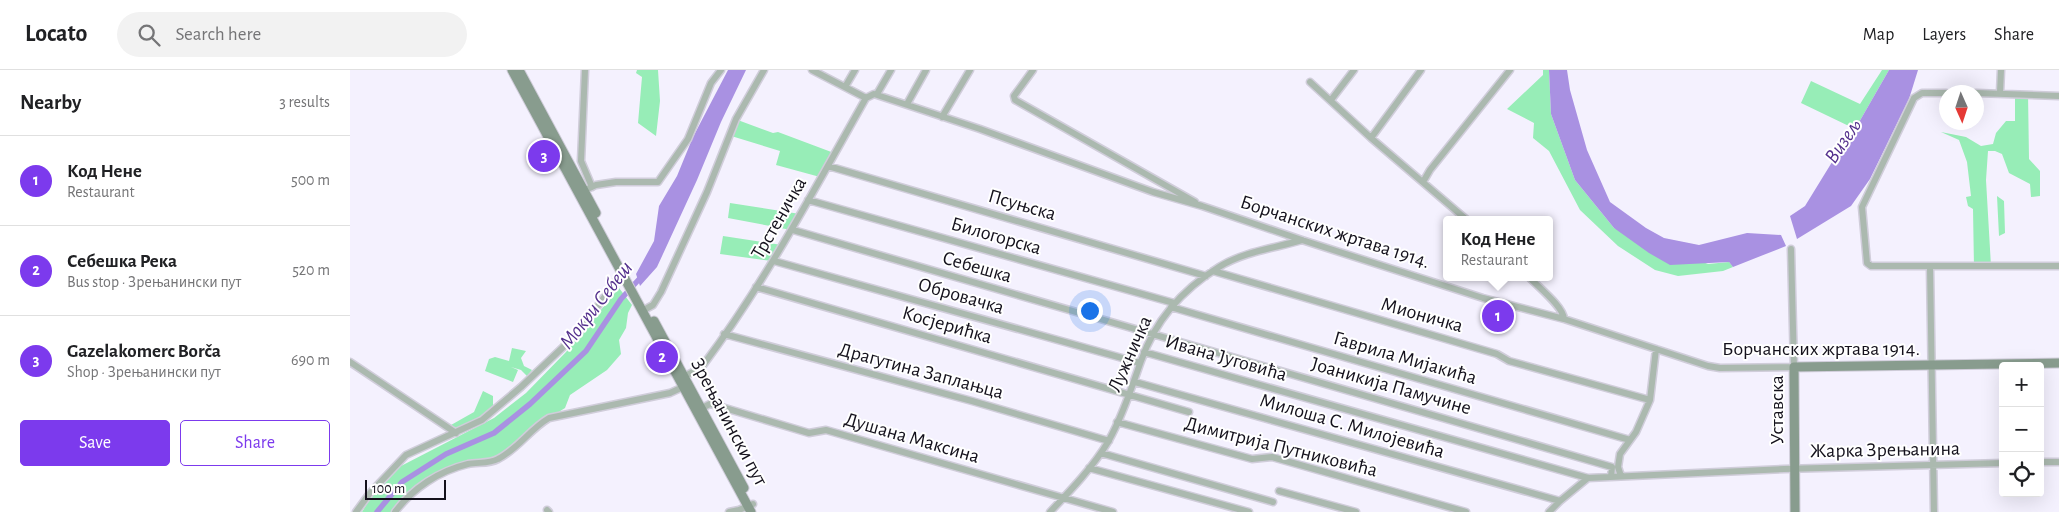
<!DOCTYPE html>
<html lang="en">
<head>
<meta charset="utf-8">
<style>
	body { margin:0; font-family:"Alegreya Sans",sans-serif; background:#f2f2f2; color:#202124 }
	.controls { position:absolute; right:15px; bottom:15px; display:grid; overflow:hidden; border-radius:5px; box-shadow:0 5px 20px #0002 }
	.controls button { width:45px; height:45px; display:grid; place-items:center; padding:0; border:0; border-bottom:1px solid #e0e0e0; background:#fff; color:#202124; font:25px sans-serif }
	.compass { position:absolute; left:1589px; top:15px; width:45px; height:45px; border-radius:50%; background:#fff; box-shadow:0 5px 20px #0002; rotate:177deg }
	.scale { position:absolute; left:15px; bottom:12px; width:81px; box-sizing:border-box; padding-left:5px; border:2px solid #14111c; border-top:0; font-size:14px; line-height:18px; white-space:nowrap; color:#14111c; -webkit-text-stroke:4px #fff; paint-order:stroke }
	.you { position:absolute; left:739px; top:240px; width:18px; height:18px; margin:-12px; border:4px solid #fff; border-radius:50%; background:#1a73e8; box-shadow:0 0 0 8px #1a73e833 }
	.badge { display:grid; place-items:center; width:32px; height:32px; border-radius:50%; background:#7c3aed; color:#fff; font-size:16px; font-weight:700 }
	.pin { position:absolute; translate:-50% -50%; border:2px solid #fff; box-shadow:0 1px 5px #0006 }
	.popup { position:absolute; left:1093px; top:146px; width:110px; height:65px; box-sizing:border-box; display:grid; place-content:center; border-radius:5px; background:#fff; filter:drop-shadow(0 1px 4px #0005); font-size:16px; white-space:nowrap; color:#757577 }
	.popup b { font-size:19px; color:#202124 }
	.popup::after { content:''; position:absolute; left:50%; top:100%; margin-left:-10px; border:10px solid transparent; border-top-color:#fff }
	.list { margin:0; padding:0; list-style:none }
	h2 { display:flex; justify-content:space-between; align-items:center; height:65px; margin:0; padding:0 20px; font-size:21px }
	h2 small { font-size:16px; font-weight:400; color:#757577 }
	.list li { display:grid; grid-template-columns:32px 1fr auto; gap:15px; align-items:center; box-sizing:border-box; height:90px; padding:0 20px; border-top:1px solid #e0e0e0 }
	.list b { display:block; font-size:19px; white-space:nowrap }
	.list p { margin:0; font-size:16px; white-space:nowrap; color:#757577 }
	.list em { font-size:16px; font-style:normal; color:#757577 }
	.actions { display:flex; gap:10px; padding:15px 20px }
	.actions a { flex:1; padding:11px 0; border:1px solid #7c3aed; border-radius:5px; text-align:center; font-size:18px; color:#7c3aed }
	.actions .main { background:#7c3aed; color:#fff }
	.icon { flex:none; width:28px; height:28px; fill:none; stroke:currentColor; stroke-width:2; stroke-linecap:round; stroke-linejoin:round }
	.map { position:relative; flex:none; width:1709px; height:442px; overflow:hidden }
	header { display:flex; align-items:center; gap:30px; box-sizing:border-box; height:70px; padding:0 25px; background:#fff; border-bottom:1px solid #e0e0e0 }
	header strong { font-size:24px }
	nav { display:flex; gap:28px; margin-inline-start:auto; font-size:18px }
	.search { width:350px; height:45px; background:#f2f2f2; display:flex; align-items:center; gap:12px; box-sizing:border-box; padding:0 18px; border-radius:28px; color:#757577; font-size:19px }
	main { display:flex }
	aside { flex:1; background:#fff }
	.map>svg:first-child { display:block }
	.green { fill:#97edb7 }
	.water { fill:#a991e2 }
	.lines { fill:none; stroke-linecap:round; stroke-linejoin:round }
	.canal { stroke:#a991e2; stroke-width:5.5 }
	.street-casing { stroke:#d0cdda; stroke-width:9 }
	.secondary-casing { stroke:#d0cdda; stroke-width:11 }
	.street { stroke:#abb9af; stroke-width:6 }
	.secondary { stroke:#889c8e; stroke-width:9 }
	.labels { text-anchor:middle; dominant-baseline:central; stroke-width:4; stroke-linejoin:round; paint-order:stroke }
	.street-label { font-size:20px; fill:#14111c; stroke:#fff }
	.water-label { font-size:21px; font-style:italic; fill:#54308d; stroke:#fff }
</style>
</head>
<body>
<header>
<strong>Locato</strong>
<div class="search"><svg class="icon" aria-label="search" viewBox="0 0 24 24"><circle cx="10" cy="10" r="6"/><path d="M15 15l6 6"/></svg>Search here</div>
<nav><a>Map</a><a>Layers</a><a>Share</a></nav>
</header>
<main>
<aside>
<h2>Nearby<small>3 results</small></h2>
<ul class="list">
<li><span class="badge">1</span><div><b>Код Нене</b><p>Restaurant</p></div><em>500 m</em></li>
<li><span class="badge">2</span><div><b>Себешка Река</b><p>Bus stop · Зрењанински пут</p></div><em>520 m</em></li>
<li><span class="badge">3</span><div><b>Gazelakomerc Borča</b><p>Shop · Зрењанински пут</p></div><em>690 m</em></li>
</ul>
<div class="actions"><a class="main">Save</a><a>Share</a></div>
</aside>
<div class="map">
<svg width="1709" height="442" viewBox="0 0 1709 442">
	<rect width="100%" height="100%" fill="#f4f1fe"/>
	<!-- green -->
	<path class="green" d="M287 0H308L310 31 306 66 288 53 292 7 286 3Z
		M1193 0H1199L1201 44 1225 110 1264 158 1358 194 1379 192 1383 197 1373 201 1328 206 1305 200 1268 176 1230 140 1199 81 1183 68 1184 53 1157 39 1193 5Z
		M1532 0H1539L1508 54 1503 58 1451 33 1461 11 1510 34Z
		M1665 23H1678L1679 89 1690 101V126L1681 127 1680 114 1659 103 1652 84 1645 81H1638L1636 110 1641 196 1624 197 1623 139 1618 136 1616 127 1621 126 1617 92 1609 70 1591 62 1616 67 1631 76 1643 74 1646 63 1656 51H1665Z
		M385 49 423 63 428 62 484 83 470 107 426 95 430 81 378 65Z
		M1647 126 1654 131 1655 163 1649 166Z
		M380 133 450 144 441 160 378 148Z
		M373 166 432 175 422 191 370 184Z
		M269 218 282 235 278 243 276 258 269 270 271 284 257 300 220 325 215 338 188 355 155 385 83 407 45 442H12L21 427 51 396 144 348 176 323 216 282Z
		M162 278 176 281 171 288 174 296 182 300 177 306 171 300 161 297 168 300 163 312 135 301 139 289 145 287 159 291Z
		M133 321 143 326V338L134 346 108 361 101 355 124 342Z"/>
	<!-- water -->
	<path class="water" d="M378 0H396L371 52 347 110 307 197 290 216 286 204 304 171 309 136 327 106 343 67Z
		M1199 0H1217L1220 20 1237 80 1260 132 1296 158 1314 168 1349 175 1397 163 1431 165 1436 176 1383 197 1379 192 1320 195 1299 183 1264 158 1225 110 1201 44Z
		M1539 0H1568L1559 29 1520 109 1501 136 1447 169 1440 146 1455 136 1503 58 1508 54Z"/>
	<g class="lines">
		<!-- canal -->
		<path class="canal" d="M27 442 52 412 96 384 144 363 180 334 236 281 271 229 292 206"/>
		<defs>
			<path id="street" d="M235 0 231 91 242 117
				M462 0 516 28
				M683 0 664 26 665 30 845 132
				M960 12 1021 68 1117 150
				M495 17 505 0
				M1596 23H1572L1564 28 1512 137 1517 193 1521 196H1709
				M1626 23 1709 26
				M1650 23 1651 0
				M527 24 541 0
				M981 30 1004 0
				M557 34 576 0
				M592 47 620 0
				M1021 68 1071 0
				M478 96 856 206
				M1073 112 1080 100 1160 0
				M235 120 246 115 266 112H308L338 69 361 13 371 0
				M458 130 824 233
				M443 160 1262 397 1261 407
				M424 191 790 293
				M1580 197 1584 442
				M863 201 1147 284 1159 291 1300 330
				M1179 207C1188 217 1213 236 1214 249
				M406 217 839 342
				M821 237 1280 370
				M292 241 303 235 311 222 357 122 386 49 414 0
				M374 264 622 331 759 371
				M794 282 1238 408 1434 399 1653 393
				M0 292 106 363
				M335 306 347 300 354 294C416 211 465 118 516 28L524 24 630 59 803 122 852 136 952 170 1133 228 1214 249 1358 296 1370 298 1444 297 1441 179
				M785 312 1210 431
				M352 338 360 334 365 335 459 363 476 360 763 442
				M767 352 902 389 922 387 1116 442
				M751 383 923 432
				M1690 392H1709
				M739 398 899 442
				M1271 406 1268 397 1270 384 1286 362 1300 330 1306 279
				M929 421 1006 442
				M197 440 199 442
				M6 442 20 423 56 385 132 350 171 317 228 263 272 203
				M45 442C63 418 89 401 118 394 128 392 139 394 148 389 168 379 180 359 199 348L320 323 333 317
				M379 442 389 440 403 434
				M700 442C720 421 743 397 758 372 772 347 781 319 791 291 805 251 833 219 869 197 893 182 925 178 952 170
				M1199 442 1210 431 1238 408"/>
			<path id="secondary" d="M162 0 401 442
				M169 0 246 143
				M304 251 394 418
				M1445 442 1444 297 1709 293"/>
		</defs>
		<!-- street casing -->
		<use href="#street" class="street-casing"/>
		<!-- secondary casing -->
		<use href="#secondary" class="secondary-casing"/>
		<!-- street -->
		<use href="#street" class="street"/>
		<!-- secondary -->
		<use href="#secondary" class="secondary"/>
	</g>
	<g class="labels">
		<!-- street labels -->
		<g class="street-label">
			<text transform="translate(672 135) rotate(16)">Псуњска</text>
			<text transform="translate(429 148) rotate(-60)">Трстеничка</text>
			<text transform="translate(985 162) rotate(18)">Борчанских жртава 1914.</text>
			<text transform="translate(646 166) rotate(16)">Билогорска</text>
			<text transform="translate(627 197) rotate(16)">Себешка</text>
			<text transform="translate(611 226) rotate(16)">Обровачка</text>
			<text transform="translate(1072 245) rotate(16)">Мионичка</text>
			<text transform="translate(597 255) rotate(16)">Косјерићка</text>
			<text x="1471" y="279">Борчанских жртава 1914.</text>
			<text transform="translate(780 284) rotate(-66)">Лужничка</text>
			<text transform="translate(876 288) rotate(16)">Ивана Југовића</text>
			<text transform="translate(1055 288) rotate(16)">Гаврила Мијакића</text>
			<text transform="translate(571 301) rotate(15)">Драгутина Заплањца</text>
			<text transform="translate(1041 316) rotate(16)">Јоаникија Памучине</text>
			<text transform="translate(1427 340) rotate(-90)">Уставска</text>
			<text transform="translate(379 352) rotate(62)">Зрењанински пут</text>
			<text transform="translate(1002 356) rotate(16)">Милоша С. Милојевића</text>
			<text transform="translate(562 368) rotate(16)">Душана Максина</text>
			<text transform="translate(931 377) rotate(14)">Димитрија Путниковића</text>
			<text transform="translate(1535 380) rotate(-1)">Жарка Зрењанина</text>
		</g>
		<!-- water labels -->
		<g class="water-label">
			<text transform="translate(1493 71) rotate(-56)">Визељ</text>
			<text transform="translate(246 235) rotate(-52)">Мокри Себеш</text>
		</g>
	</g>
</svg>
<div class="controls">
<button>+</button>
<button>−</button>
<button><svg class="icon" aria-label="locate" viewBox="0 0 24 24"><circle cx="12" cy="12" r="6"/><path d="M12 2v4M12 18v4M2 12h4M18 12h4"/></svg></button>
</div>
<svg class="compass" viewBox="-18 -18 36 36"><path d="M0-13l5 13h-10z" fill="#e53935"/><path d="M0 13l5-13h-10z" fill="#757577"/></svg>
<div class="scale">100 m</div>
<div class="you"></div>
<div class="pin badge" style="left:1148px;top:246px">1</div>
<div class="popup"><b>Код Нене</b>Restaurant</div>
<div class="pin badge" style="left:312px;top:287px">2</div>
<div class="pin badge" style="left:194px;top:86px">3</div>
</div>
</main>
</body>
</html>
